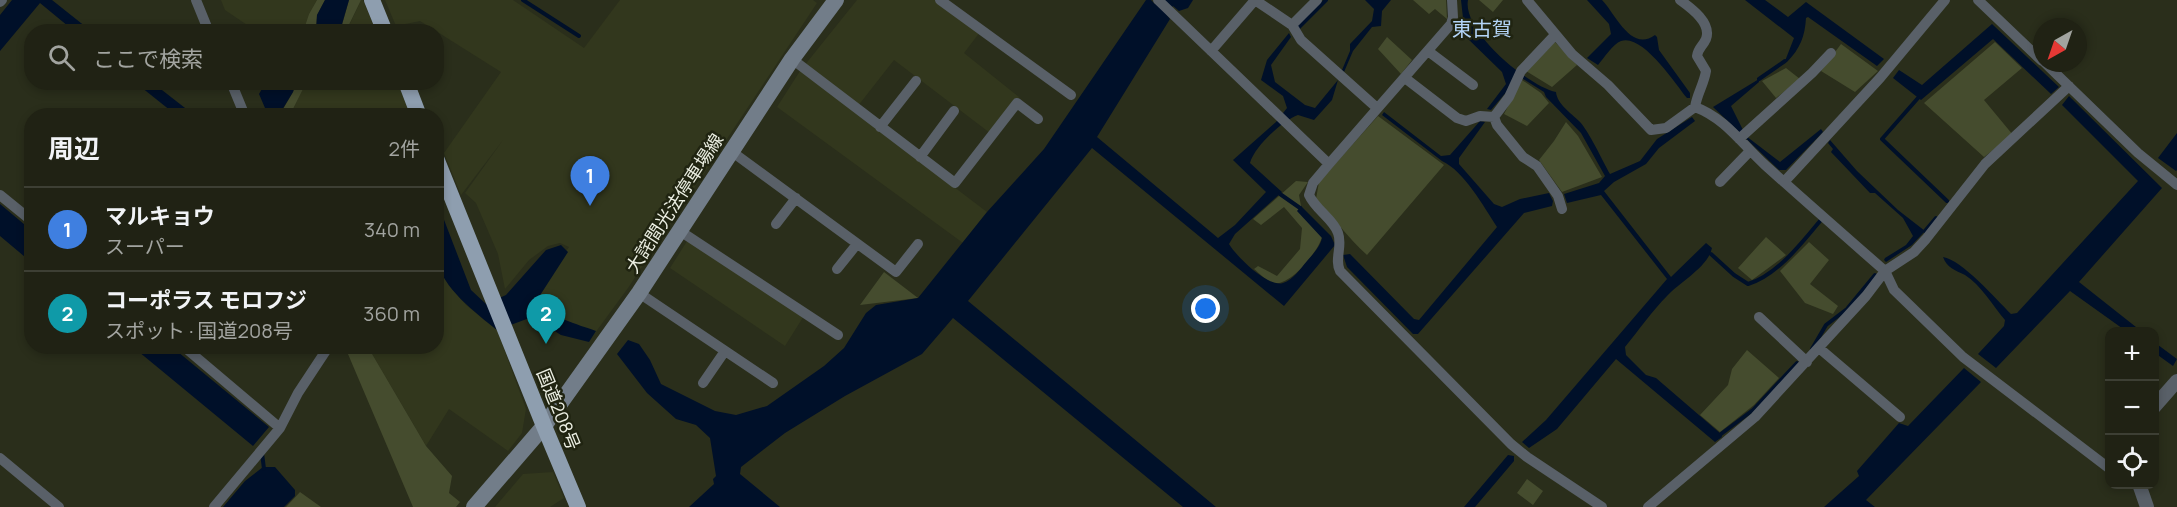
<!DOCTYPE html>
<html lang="ja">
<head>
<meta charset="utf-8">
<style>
	body { margin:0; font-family:Manrope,"Noto Sans JP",sans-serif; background:#2d2f22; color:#f1f3f6 }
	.controls { position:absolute; right:18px; bottom:18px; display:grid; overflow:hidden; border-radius:12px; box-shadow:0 3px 9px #0003 }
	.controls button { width:54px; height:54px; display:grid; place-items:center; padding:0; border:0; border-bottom:2px solid #3d3f34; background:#202214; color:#f1f3f6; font:30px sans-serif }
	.compass { position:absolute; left:2033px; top:18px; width:54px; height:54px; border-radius:50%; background:#202214; box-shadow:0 3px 9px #0003; rotate:220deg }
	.you { position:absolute; left:1206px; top:309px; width:21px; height:21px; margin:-15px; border:4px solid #fff; border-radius:50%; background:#1a73e8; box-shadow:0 0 0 9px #1a73e833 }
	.badge { display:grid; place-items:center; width:39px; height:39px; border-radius:50%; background:#2563eb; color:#fff; font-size:20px; font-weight:700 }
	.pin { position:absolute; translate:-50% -50px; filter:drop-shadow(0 2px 3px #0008) }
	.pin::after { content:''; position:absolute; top:32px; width:21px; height:18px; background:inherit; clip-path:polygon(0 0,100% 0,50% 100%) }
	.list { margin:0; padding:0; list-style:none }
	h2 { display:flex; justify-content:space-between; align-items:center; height:78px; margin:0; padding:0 24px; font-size:26px }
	h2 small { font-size:20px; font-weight:400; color:#a2a4a0 }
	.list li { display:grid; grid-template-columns:39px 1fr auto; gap:18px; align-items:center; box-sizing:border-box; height:84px; padding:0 24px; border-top:2px solid #3d3f34 }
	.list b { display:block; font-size:22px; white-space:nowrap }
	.list p { margin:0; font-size:20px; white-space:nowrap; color:#a2a4a0 }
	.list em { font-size:20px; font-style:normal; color:#a2a4a0 }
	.icon { flex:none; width:33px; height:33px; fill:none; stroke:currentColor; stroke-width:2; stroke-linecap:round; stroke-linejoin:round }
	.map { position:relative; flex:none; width:2177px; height:507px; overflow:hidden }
	.search { position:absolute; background:#202214; box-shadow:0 3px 9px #0003; left:24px; top:24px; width:420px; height:66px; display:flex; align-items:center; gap:15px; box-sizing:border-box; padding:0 21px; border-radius:24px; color:#a2a4a0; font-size:22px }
	.panel { position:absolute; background:#202214; box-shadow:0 3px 9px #0003; left:24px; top:108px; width:420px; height:246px; border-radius:24px }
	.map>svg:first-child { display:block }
	.built { fill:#32371d }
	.green { fill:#454c2e }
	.water { fill:#001029 }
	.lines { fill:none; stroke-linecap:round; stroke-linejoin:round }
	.stream { stroke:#001029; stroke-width:4 }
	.minor { stroke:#596068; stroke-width:10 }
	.tertiary { stroke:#596068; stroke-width:14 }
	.secondary { stroke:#727d89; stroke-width:16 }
	.trunk { stroke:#8e9eaf; stroke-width:16 }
	.labels { text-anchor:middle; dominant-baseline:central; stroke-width:5; stroke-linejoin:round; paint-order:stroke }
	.street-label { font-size:18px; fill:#ecefe3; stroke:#202411 }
	.neighbourhood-label { font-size:20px; fill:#b4d5f8; stroke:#202411 }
</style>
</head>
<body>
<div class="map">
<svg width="2177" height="507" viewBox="0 0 2177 507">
	<rect width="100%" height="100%" fill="#2a2e1b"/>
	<!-- built -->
	<path class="built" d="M221 0H317L309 14 303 32 256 31 225 10Z
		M361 0H363L376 31 346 32Z
		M385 0H513L584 48 620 0H813L817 3 628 288 595 333 528 308 569 247 560 243 548 246 529 260 505 289 498 254 476 203 465 193 503 140 461 195 444 153 501 72 420 21 396 26Z
		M857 0H935L980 32 964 53 1019 97 990 133 894 60 854 111 987 212 963 243 777 107 800 71Z
		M306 82 398 83 410 115 290 116Z
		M691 235 807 311 785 346 670 268Z
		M437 261 448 284 466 305 497 330 526 409 522 433 508 451 449 409 426 446 368 347 436 346Z
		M553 472 564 498 550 507H495L523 474Z"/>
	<!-- green -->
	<path class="green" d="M317 0H325L317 15 316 31 303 32 309 14Z
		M349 0H361L346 31 340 32Z
		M1413 0H1446L1447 19 1435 9 1429 14Z
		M1479 0H1503L1493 12Z
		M1387 37 1412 60 1401 74 1378 49Z
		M1555 42 1577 65 1552 87 1526 71Z
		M1995 42 2022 68 1984 100 2013 135 1984 157 1924 103Z
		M1841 44 1878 71 1855 92 1821 71Z
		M1786 68 1800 79 1776 98 1762 81Z
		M1522 80 1541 93 1549 103 1527 126 1504 114Z
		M296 83H306L290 115 279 116 293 92Z
		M1378 116 1444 165 1367 255C1348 238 1334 218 1316 199L1319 182Z
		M1566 122 1578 136 1602 177 1562 192 1539 160 1554 141Z
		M1296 181 1308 182 1299 195 1301 206 1298 211 1322 237C1318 252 1290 287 1273 283 1266 281 1259 273 1254 269L1258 266 1277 276 1300 249 1302 228 1284 207 1261 225 1253 219Z
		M1766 237 1786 255 1752 280 1738 268Z
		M1809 242 1829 260 1810 284 1838 306 1833 314 1805 303 1780 271Z
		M884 272 918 298 860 305Z
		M345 347H368L426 446 452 476 449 493 460 502 456 507H413Z
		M1747 350 1779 378 1754 405 1720 432 1700 415 1728 385 1732 369Z
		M1527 479 1543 491 1533 505 1517 493Z
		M300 492 321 507H286Z"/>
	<!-- water -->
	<path class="water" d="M12 0H52L91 31H74L40 3 0 51V15Z
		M325 0H349L340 31H316L317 15Z
		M1146 0H1151L1155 4 1158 0H1193L1188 8 1179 11 1173 6 1166 14 1170 19 1097 137 1218 238 1235 225 1266 192 1233 160 1276 122 1287 108 1283 96 1261 80 1267 60 1289 33 1291 37 1271 65 1275 82 1305 105 1315 108 1338 80 1332 100 1314 120 1298 115C1282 121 1255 146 1250 163L1282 192 1235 234 1229 244C1236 256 1268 288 1283 283 1293 280 1301 268 1307 261 1313 254 1320 247 1322 238L1297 211 1301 206 1331 236 1335 245 1284 306 1092 148 968 301 1216 507H1183L953 318 922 354 845 396 785 433 741 467 740 474 780 507H689L714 484 713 479 716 476 710 438 696 425 676 419 647 393 617 354 628 340 639 344 650 360 661 384 715 411 736 415 767 406 824 366 844 348 866 313 876 305 918 298 987 212 1044 149Z
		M1365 0H1391L1382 11 1381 26 1372 27 1353 51 1344 72 1342 70 1350 51V44L1372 21 1374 9Z
		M1461 0H1468C1462 31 1528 86 1556 92 1557 104 1571 113 1579 121 1589 131 1602 160 1610 174L1640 161 1657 139 1692 117 1695 121 1659 148 1646 164 1614 182 1604 191 1671 277 1706 243 1712 248C1708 267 1680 282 1667 296 1652 311 1639 330 1625 347L1626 355 1646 375 1656 378 1721 434 1722 437 1715 442 1616 359 1557 429 1529 448 1522 442 1546 420 1667 279 1601 195 1567 203 1564 194 1599 183 1605 176 1581 133 1546 97 1544 92 1515 74 1508 90 1491 110 1487 109 1506 84 1502 72 1465 36Z
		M1587 0H1602C1615 13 1631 53 1655 35L1657 37 1659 50 1690 93V98H1687C1675 83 1642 33 1621 41 1613 44 1604 58 1598 65L1587 58 1611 34 1609 24Z
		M1745 0H1765L1788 17 1806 2 1884 59 1877 66 1808 17 1806 18C1805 36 1800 49 1787 62L1785 61 1794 38Z
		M1992 24 2059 87 2051 94 1993 39 1921 100 1893 78 1899 70 1922 85Z
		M1759 79V82L1731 106 1746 136 1780 162 1821 129 1823 132 1786 170H1779L1713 107Z
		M266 82 296 83 293 92 279 115H268L259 94Z
		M136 83H153L194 115H176Z
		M2069 96 2162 188 2079 282 2141 331H2126L2070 291 1996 368 1978 354 2004 326 2005 320C1993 306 1981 285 1965 275 1955 270 1947 268 1943 257 1962 260 1996 299 2011 314L2017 313 2138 181 2062 105Z
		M1384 112 1441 156 1450 155 1480 121 1485 122 1459 158V164L1494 204 1502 207 1520 199 1549 193 1553 201 1552 206 1524 213 1418 334H1413L1347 267 1343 255 1350 254 1414 319 1419 320 1497 227C1484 207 1464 171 1442 161L1382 115Z
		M2177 133V170L2176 171 2158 158Z
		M1830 140 1857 171 1898 210 1925 231 1912 245 1886 262 1884 260 1885 258 1906 245 1913 236 1903 218 1875 193H1870L1831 152 1833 149 1828 143Z
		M436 199 471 290 486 304 506 295 546 250 561 245 568 252 537 300C545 316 580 325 596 331L589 342 561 335 532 317 497 330C476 313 442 288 437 260 433 242 437 217 436 199Z
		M0 204 31 230V262L0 236Z
		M2154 342 2177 359 2173 366 2155 353Z
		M133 347H172L269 427 253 446Z
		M1964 368 1981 382 1866 500 1875 507H1824L1859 476 1857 471 1899 423 1908 426Z
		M1508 455 1514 456V461L1475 507H1464Z
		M263 467H275L295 490V496L284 507H223L245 481Z"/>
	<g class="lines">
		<!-- stream -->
		<path class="stream" d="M523 0 579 36
			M1299 27 1326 0
			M1759 79 1785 61
			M1918 98 1882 139 1947 201
			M1280 194 1300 208
			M1925 231 1936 218
			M1711 254 1734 275 1748 284C1776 276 1802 243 1820 221
			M1812 349 1826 325 1847 309 1875 275
			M1721 434 1753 410 1797 363
			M262 453 264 469"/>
		<!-- minor -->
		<path class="minor" d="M196 0 209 32
			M940 0 1071 95
			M1158 0 1329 164
			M1255 0 1292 25 1301 40 1377 108
			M1452 0 1453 17 1451 24 1329 164 1313 183 1309 195C1315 209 1334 220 1338 233 1343 246 1334 259 1340 271L1511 444 1527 457 1602 507
			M1527 0 1572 54 1608 85 1651 130 1666 128 1695 107C1697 94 1704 84 1706 71L1697 56C1698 48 1703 46 1706 39 1712 23 1691 8 1680 0
			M1978 0 2042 61
			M0 2 2 0
			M1292 25 1317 0
			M1211 51 1255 0
			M1428 51 1473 85
			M792 59 955 183 1017 103 1038 119
			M2045 63 2138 153 2177 185
			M1405 78 1457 118 1466 121 1480 116 1494 117 1497 125 1523 157 1537 166 1558 196 1562 209
			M231 82 245 116
			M1695 107C1725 118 1742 144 1765 165 1805 201 1845 236 1885 271L1894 290 1963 357 2110 469
			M1494 117 1509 97 1521 71 1555 35
			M880 127 916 81
			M1739 139 1812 73 1831 53
			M731 151 896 272 918 244
			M920 157 954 111
			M1720 182 1750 151
			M1784 182 1880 78 1945 0
			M0 195 32 221
			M776 224 796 198
			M680 231 838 335
			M837 269 857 244
			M639 293 773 383
			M1759 317 1807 362
			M183 346 280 428
			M1819 348 1900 417
			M703 383 725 351
			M0 458 59 507
			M214 507 280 428 298 393 329 346
			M1648 507 1755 417 1866 296 1885 271 1914 252 1926 239 1985 164 2069 86"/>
		<!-- tertiary -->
		<path class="tertiary" d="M2154 407 2177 381
			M2139 484 2147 507"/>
		<!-- secondary -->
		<path class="secondary" d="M474 507 544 426 639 293 792 59 836 0"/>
		<!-- trunk -->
		<path class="trunk" d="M372 0 385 32
			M406 82 419 116
			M436 158 544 426 578 507"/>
	</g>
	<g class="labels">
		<!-- street labels -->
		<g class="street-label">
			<text transform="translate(674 203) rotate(-57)">大詫間光法停車場線</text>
			<text transform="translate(559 409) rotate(68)">国道208号</text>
		</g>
		<!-- neighbourhood labels -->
		<g class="neighbourhood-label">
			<text x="1482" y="28">東古賀</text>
		</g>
	</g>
</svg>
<div class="controls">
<button>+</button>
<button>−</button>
<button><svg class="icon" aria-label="locate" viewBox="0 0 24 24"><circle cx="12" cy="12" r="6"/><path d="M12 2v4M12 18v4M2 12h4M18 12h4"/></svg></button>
</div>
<svg class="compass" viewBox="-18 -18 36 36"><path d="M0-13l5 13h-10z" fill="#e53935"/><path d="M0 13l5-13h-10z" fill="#a2a4a0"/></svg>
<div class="you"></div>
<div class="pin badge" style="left:590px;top:206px;background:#3f7fe0">1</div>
<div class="pin badge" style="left:546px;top:344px;background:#0f9aa8">2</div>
<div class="search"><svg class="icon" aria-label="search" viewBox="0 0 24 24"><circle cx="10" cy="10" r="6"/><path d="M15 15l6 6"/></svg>ここで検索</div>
<section class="panel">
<h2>周辺<small>2件</small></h2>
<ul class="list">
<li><span class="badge" style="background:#3f7fe0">1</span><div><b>マルキョウ</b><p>スーパー</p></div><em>340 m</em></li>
<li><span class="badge" style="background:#0f9aa8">2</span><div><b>コーポラス モロフジ</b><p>スポット · 国道208号</p></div><em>360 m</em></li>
</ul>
</section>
</div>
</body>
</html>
